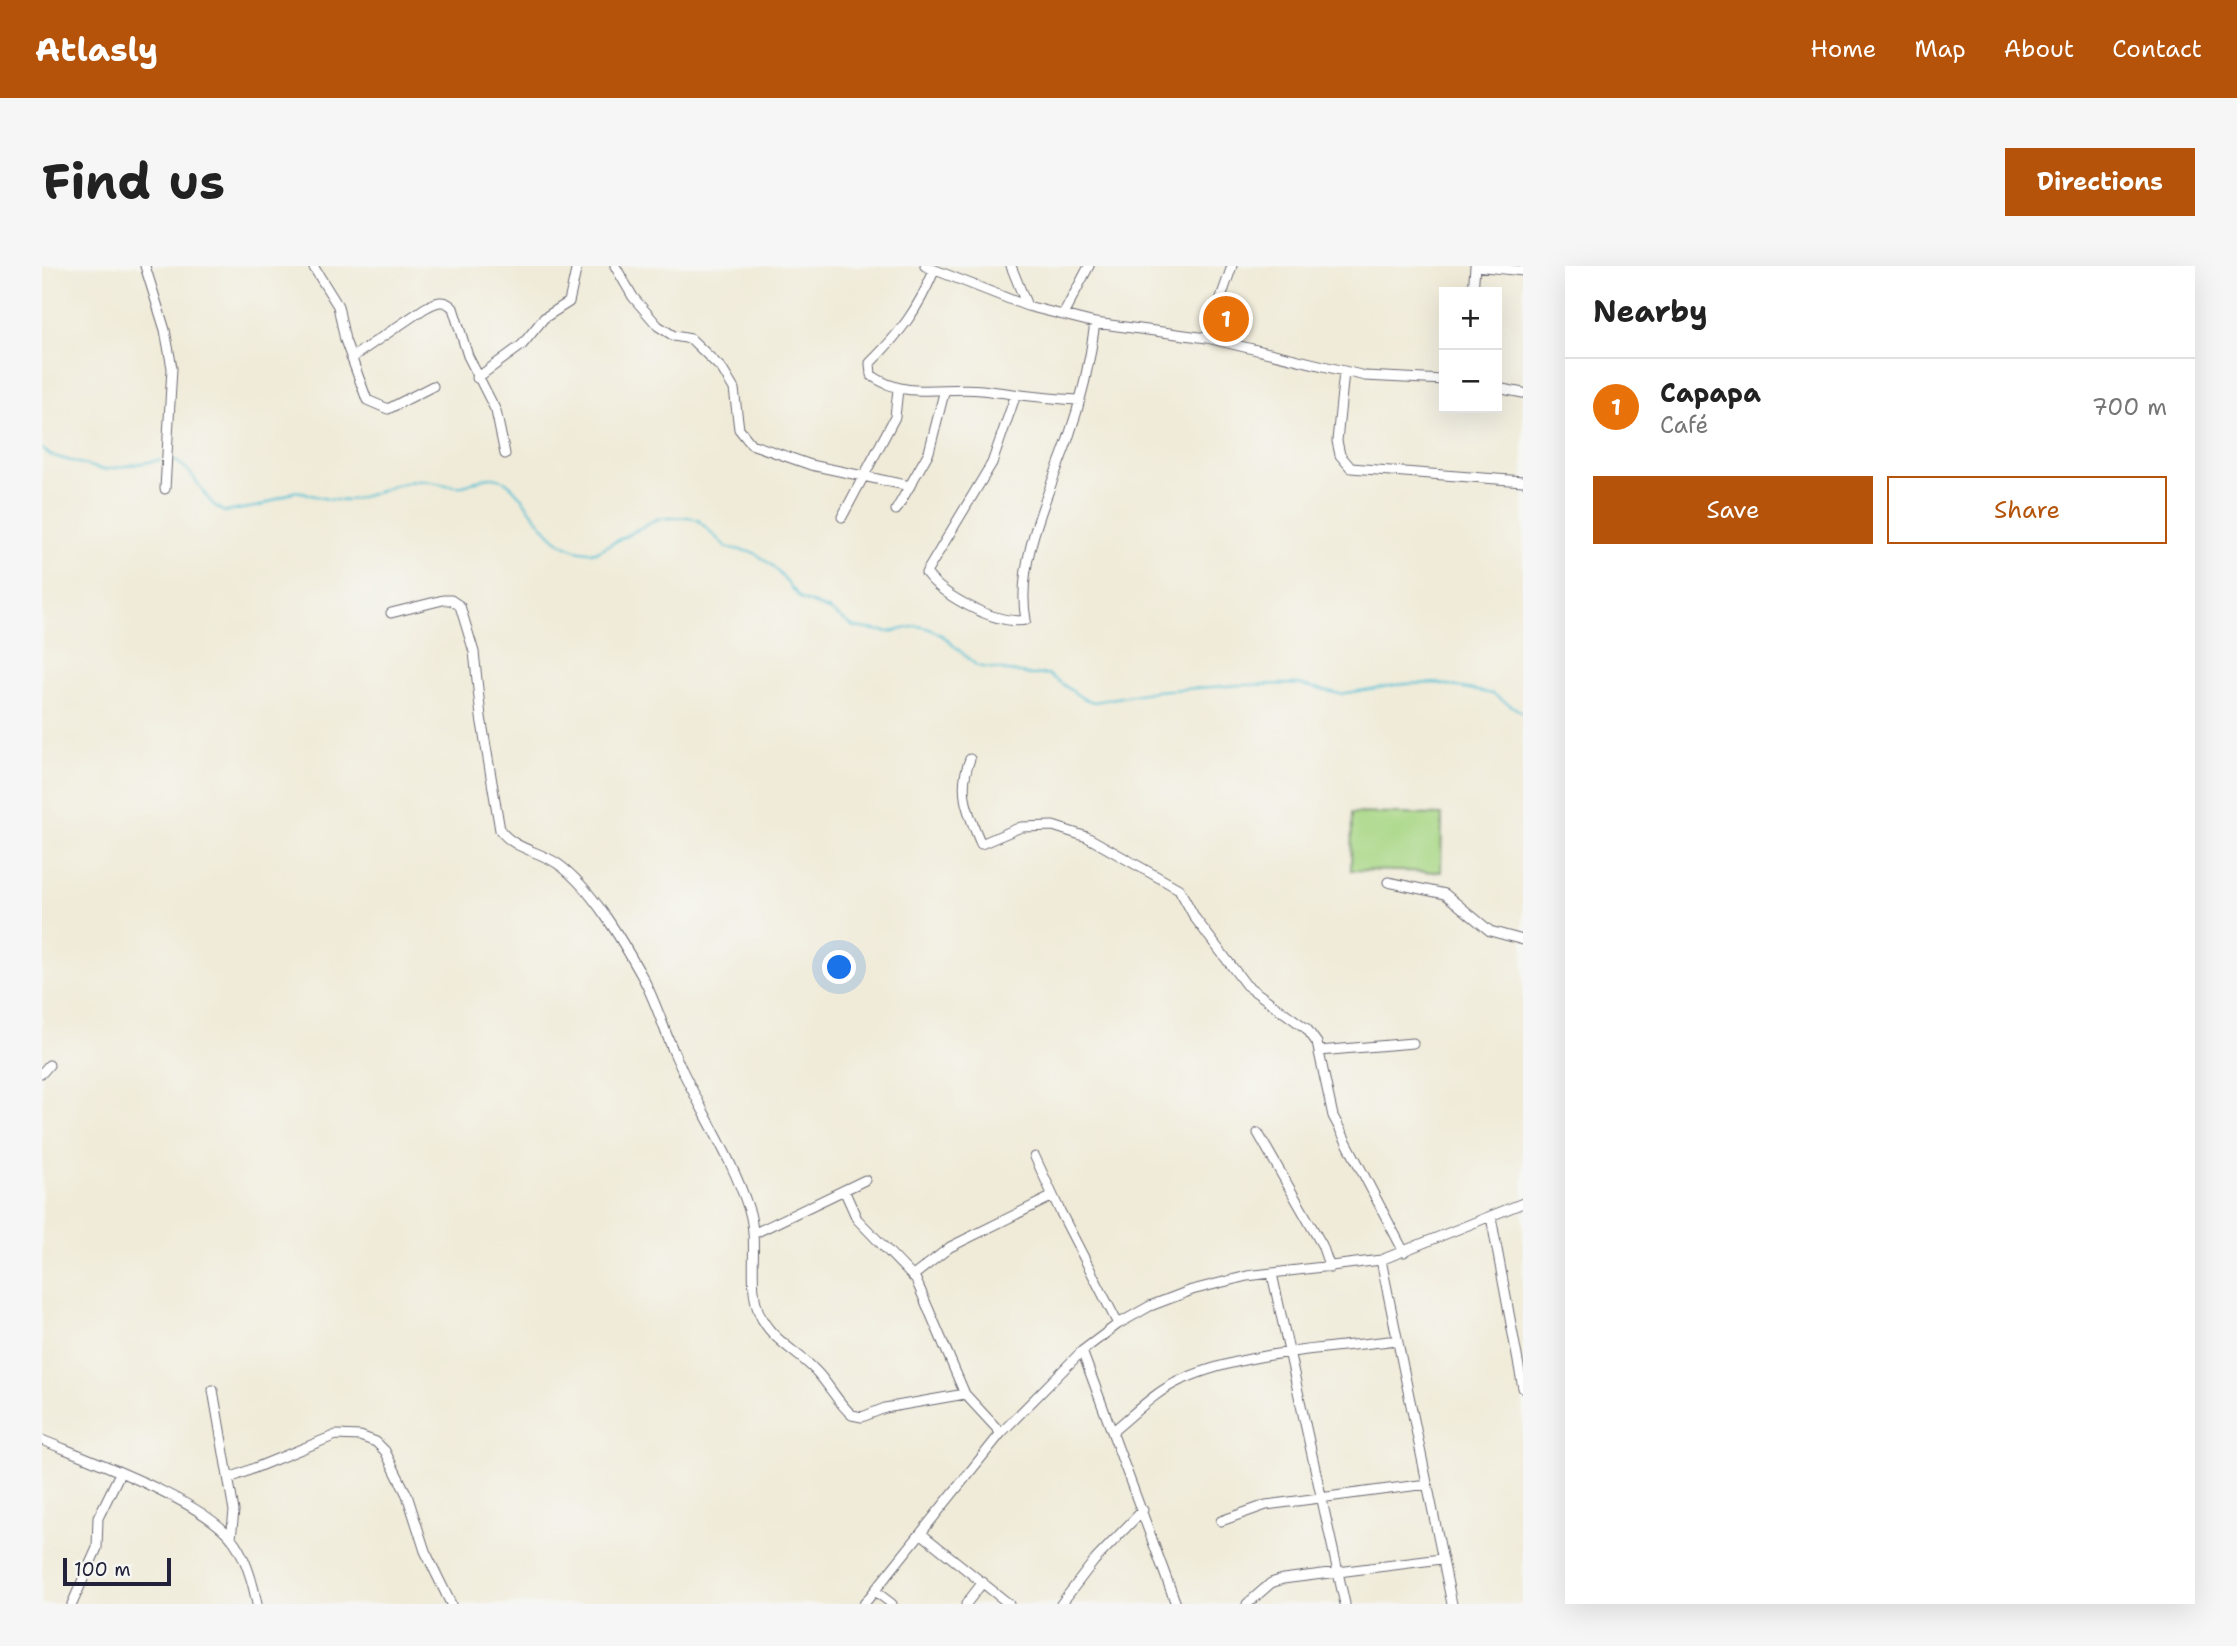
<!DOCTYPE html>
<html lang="en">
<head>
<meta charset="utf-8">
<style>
	body { margin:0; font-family:"Shantell Sans",sans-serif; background:#f6f6f6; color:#222 }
	.controls { position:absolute; right:21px; top:21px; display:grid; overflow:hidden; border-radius:0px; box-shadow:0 7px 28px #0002 }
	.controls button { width:63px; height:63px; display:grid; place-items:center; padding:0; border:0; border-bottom:2px solid #e0e0e0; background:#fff; color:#222; font:35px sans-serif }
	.scale { position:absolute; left:21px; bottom:18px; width:108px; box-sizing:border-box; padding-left:7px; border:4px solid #22223b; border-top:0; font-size:19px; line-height:24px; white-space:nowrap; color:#22223b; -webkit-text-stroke:5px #f6f6f2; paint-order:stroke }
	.you { position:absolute; left:798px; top:702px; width:24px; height:24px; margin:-18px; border:5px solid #fff; border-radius:50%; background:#1a73e8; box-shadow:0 0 0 10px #1a73e833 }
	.badge { display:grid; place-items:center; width:46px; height:46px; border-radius:50%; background:#b45309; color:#fff; font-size:23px; font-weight:700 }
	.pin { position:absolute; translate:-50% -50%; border:4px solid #fff; box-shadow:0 2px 7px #0006 }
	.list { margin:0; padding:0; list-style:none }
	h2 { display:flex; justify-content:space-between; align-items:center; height:91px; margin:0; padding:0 28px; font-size:30px }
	h2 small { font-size:23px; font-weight:400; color:#767676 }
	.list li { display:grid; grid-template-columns:46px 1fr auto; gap:21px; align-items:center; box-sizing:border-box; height:98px; padding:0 28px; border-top:2px solid #e0e0e0 }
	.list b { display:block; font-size:26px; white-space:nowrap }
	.list p { margin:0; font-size:23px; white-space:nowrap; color:#767676 }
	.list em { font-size:23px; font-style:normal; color:#767676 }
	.actions { display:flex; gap:14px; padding:21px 28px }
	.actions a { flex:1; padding:16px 0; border:2px solid #b45309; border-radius:0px; text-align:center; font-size:24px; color:#b45309 }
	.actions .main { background:#b45309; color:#fff }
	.map { position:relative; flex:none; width:1481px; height:1338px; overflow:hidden; border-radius:0px }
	header { display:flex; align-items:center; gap:42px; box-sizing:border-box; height:98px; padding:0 35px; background:#b45309; color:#fff }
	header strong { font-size:33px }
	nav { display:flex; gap:38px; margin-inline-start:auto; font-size:24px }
	.intro { display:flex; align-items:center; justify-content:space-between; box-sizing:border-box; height:168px; padding:0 42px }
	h1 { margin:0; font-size:49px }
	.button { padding:18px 32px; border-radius:0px; background:#b45309; color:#fff; font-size:24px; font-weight:700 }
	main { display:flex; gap:42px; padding:0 42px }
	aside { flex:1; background:#fff; border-radius:0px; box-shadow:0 7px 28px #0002 }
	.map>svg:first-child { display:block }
	.green { fill:#a8d785; stroke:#657c60; stroke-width:2 }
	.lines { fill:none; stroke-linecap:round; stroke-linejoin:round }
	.stream { stroke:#57bfd4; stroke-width:2 }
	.minor-casing { stroke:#6a6872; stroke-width:11 }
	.minor { stroke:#fff; stroke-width:9 }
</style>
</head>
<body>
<header>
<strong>Atlasly</strong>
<nav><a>Home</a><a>Map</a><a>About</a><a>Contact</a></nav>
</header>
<div class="intro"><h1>Find us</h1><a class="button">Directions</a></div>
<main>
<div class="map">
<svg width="1481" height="1338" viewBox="0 0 1481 1338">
	<rect width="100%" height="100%" fill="#f6f6f2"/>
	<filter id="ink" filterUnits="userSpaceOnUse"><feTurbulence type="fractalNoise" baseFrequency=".0143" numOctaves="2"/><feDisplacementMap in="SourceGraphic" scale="14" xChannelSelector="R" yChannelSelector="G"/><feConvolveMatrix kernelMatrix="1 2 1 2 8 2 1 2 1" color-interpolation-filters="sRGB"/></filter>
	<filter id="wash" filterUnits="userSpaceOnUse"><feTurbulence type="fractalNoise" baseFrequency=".00686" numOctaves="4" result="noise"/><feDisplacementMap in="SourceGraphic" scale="28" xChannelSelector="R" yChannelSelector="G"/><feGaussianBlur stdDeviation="1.57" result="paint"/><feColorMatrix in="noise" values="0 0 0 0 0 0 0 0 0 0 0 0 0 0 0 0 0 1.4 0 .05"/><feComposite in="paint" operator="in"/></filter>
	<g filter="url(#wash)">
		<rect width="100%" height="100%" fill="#f0ebd8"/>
		<!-- green -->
		<path class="green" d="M1310 547 1400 549 1399 606 1309 604Z"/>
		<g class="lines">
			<!-- stream -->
			<path class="stream" d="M0 182 8 189 61 204 118 194
				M133 195C157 206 160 237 183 246L218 240 254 225C272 229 287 236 306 234 329 231 350 217 373 215 389 213 405 222 420 220 433 218 442 208 456 212 487 222 501 291 554 286L615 253 646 251 656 254 684 281 713 287 731 300 759 333 787 344 812 361 847 366 876 360 888 363 901 370 935 400 990 409 1006 408 1040 432 1052 436 1113 425 1198 419 1256 418 1298 428 1360 418 1395 417 1451 428 1481 447"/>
		</g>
	</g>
	<g filter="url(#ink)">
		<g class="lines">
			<defs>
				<path id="minor" d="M103 0 123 64 130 102 123 223
					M271 0 296 40 303 74 325 134 346 143 391 120
					M573 0 591 31 616 60 632 70 649 73 680 103 692 123 697 163 709 178 769 199 868 220
					M883 0 985 40 1053 57 1165 72 1323 110 1402 114
					M969 0 985 40
					M892 5C875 45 859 66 828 97L829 109C863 134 900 120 940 124 973 128 1004 133 1038 134
					M1431 26 1433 0 1481 5
					M1021 49 1047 0
					M1165 72 1190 0
					M309 92 383 42C394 36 402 32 411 42L426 90 454 145 463 188
					M1302 106 1295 175 1298 189 1309 202 1481 215
					M435 112 480 79 502 52 527 36 535 0
					M1455 122 1481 127
					M973 131 950 197 884 307C902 331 954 359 984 354 973 297 1007 227 1026 173 1039 136 1048 96 1053 57
					M854 244 887 186 902 127
					M800 251 853 151 856 123
					M349 347 401 334H409L418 340 432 386 439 451 458 564C472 583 497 585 516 598 550 622 581 676 601 712 615 738 622 765 634 791 657 842 689 889 707 944 718 978 703 1023 720 1053 733 1076 756 1086 773 1104 787 1118 795 1136 810 1149L820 1151 843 1142 923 1128
					M928 493C915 525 926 547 939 578L979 561 1011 560 1045 571 1137 623 1153 652 1204 719 1265 763 1275 777 1291 850 1362 986
					M1346 616 1403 628 1448 665 1481 674
					M1277 785 1371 777
					M0 807 7 799
					M1216 867 1280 979 1288 1002
					M993 891 1018 945 1076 1058
					M802 924 815 953 874 1014 923 1128 959 1167
					M1449 951 1481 1122
					M713 967 823 914
					M1339 994 1410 1338
					M1230 1008 1303 1338
					M871 1010 908 981 1011 930
					M1040 1085 1134 1338
					M171 1124 192 1245 189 1272
					M1071 1165C1092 1148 1114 1125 1139 1114 1205 1085 1285 1083 1355 1074
					M0 1174C48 1194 166 1236 193 1277 205 1295 211 1317 215 1338
					M188 1212 294 1169 318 1170 334 1176 343 1185 365 1229 383 1285 409 1338
					M1179 1255 1224 1239 1385 1218
					M881 1269 967 1338
					M833 1325 850 1338
					M30 1338 55 1282 56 1252 78 1207
					M822 1338 959 1167 1040 1085 1076 1058 1108 1040 1150 1024 1205 1010 1339 994 1481 937
					M924 1338 941 1316
					M1019 1338 1052 1295 1101 1244
					M1205 1338 1229 1317 1241 1313 1399 1293"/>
			</defs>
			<!-- minor casing -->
			<use href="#minor" class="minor-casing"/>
			<!-- minor -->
			<use href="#minor" class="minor"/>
		</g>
	</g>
</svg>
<div class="controls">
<button>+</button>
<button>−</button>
</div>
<div class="scale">100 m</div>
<div class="you"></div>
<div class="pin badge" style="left:1184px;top:53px;background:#e8710a">1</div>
</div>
<aside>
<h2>Nearby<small></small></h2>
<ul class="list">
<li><span class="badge" style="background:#e8710a">1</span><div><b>Capapa</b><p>Café</p></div><em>700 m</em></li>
</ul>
<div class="actions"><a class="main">Save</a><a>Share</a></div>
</aside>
</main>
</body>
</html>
